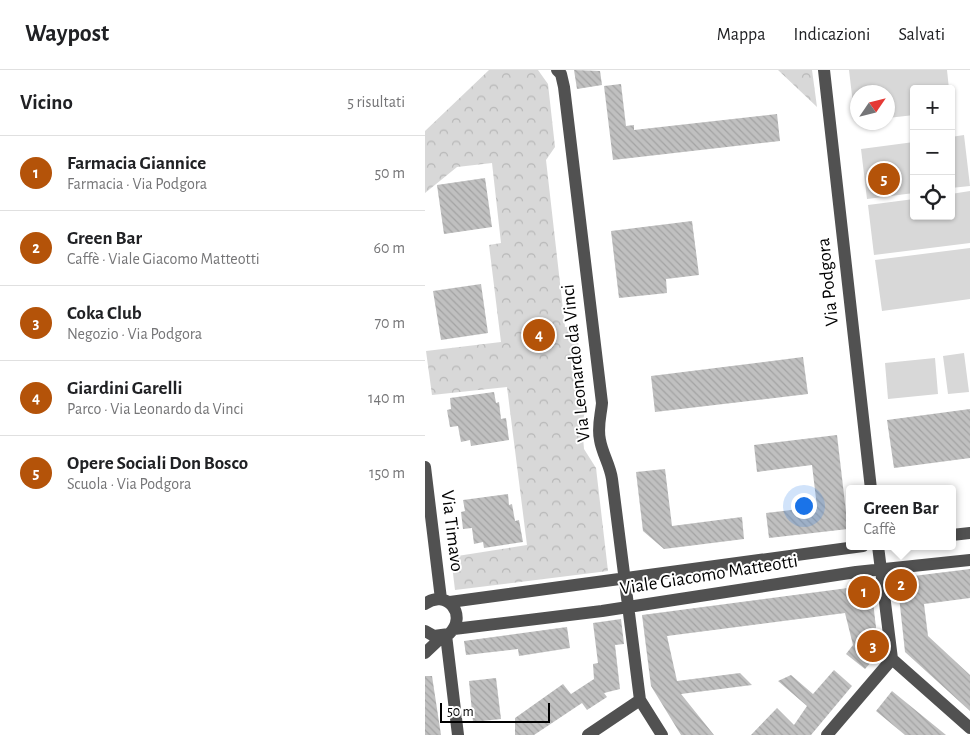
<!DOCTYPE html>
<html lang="it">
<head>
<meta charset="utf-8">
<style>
	body { margin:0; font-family:"Alegreya Sans",sans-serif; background:#f2f2f2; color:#202124 }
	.controls { position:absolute; right:15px; top:15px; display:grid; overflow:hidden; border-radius:5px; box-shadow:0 1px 4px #0004 }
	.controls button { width:45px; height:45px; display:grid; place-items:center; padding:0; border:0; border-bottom:1px solid #e0e0e0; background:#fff; color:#202124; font:25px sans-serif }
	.compass { position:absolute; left:425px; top:15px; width:45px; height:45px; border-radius:50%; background:#fff; box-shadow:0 1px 4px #0004; rotate:55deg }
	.scale { position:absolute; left:15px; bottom:12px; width:110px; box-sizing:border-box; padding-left:5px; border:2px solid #000; border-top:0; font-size:14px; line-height:18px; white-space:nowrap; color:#000; -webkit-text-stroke:4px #fff; paint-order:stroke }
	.you { position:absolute; left:378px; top:435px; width:18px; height:18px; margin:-12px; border:4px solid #fff; border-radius:50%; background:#1a73e8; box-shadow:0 0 0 8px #1a73e833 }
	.badge { display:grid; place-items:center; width:32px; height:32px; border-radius:50%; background:#b45309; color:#fff; font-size:16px; font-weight:700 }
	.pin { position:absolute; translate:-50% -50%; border:2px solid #fff; box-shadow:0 1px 5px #0006 }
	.popup { position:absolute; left:421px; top:415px; width:110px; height:65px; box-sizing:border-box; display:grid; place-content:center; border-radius:5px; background:#fff; filter:drop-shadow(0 1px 4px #0005); font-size:16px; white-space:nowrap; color:#757577 }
	.popup b { font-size:19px; color:#202124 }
	.popup::after { content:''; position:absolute; left:50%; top:100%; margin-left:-10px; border:10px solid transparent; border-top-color:#fff }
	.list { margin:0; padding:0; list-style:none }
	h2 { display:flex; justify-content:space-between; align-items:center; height:65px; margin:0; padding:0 20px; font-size:21px }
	h2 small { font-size:16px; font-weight:400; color:#757577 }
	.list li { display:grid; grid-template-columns:32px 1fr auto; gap:15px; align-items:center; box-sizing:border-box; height:75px; padding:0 20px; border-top:1px solid #e0e0e0 }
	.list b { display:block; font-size:19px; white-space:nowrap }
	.list p { margin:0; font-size:16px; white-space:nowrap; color:#757577 }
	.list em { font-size:16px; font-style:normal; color:#757577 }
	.icon { flex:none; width:28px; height:28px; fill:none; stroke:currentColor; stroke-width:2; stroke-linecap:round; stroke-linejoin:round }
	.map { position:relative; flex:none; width:545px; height:665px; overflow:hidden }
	header { display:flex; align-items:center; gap:30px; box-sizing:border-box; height:70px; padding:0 25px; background:#fff; border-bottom:1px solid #e0e0e0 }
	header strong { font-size:24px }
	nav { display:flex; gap:28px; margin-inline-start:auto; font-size:18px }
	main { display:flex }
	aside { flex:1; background:#fff }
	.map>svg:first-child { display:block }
	.forest { fill:url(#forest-crowns) }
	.garden { fill:#d8d8d8 }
	.building { fill:url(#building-back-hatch) }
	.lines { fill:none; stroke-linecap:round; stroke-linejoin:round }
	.minor { stroke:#515151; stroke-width:12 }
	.labels { text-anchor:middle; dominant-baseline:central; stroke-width:4; stroke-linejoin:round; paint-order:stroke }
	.street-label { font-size:19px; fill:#000; stroke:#fff }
</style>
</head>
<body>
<header>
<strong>Waypost</strong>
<nav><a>Mappa</a><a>Indicazioni</a><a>Salvati</a></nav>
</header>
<main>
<aside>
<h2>Vicino<small>5 risultati</small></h2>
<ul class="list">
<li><span class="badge">1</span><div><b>Farmacia Giannice</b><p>Farmacia · Via Podgora</p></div><em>50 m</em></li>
<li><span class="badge">2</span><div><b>Green Bar</b><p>Caffè · Viale Giacomo Matteotti</p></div><em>60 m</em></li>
<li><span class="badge">3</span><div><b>Coka Club</b><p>Negozio · Via Podgora</p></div><em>70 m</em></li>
<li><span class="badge">4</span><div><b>Giardini Garelli</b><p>Parco · Via Leonardo da Vinci</p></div><em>140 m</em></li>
<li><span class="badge">5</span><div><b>Opere Sociali Don Bosco</b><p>Scuola · Via Podgora</p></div><em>150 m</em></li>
</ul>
</aside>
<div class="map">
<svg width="545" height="665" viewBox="0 0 545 665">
	<defs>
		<pattern id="forest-crowns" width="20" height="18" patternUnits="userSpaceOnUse" patternTransform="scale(1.25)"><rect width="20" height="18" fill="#d8d8d8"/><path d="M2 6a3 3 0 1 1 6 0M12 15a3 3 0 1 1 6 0" fill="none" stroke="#b8b8b8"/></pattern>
		<pattern id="building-back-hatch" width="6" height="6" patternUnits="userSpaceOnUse" patternTransform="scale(1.25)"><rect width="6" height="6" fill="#c0c0c0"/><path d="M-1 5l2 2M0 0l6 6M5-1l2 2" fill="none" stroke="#a3a3a3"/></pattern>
	</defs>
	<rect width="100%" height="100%" fill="#fff"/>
	<!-- forest -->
	<path class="forest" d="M64 0H113L123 14 130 77 121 90 140 257 151 256 161 335 157 356 159 379 171 398 183 501 30 520 26 487 102 475 82 317 7 325 1 281 76 272 64 175 76 173 67 93 32 97 0 123V61Z
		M353 0H387L392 37Z"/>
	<!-- garden -->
	<path class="garden" d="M424 0H522L524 19H489V45L463 48 462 22H432V51H430Z
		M539 65 545 116 526 118V67Z
		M489 72V123L442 129 436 79Z
		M545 121V173L449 185 443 135 489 129V146H526V124Z
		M545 178V229L457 241 450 190Z
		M539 283 544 322 523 324 518 286Z
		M510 288 513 324 463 329 460 293Z"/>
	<!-- building -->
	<path class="building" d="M149 0 175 1 177 15 152 19Z
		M196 14 201 56 209 55V60L352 44 355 71 188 90 179 16Z
		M60 108 67 157 19 164 12 115Z
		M267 151 274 205 241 209 242 223 194 228 186 161Z
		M56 214 63 263 16 270 8 221Z
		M378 287 383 324 230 342 226 306Z
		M69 322 71 333 74 332 76 349 81 348 84 370 46 376 45 370 36 372 33 356 25 357 22 340 26 339 25 328Z
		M545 339V388L469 398 462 350Z
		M412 365 423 459 344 468 341 443 392 437 387 395 332 402 329 375Z
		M240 399 247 456 317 447 319 469 239 479 218 461 211 402Z
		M83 424 84 435 87 434 90 451 94 450 98 472 59 478 58 472 49 474 47 458 38 459 36 442 40 441 38 430Z
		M545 499V528L499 534 503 566 545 605V641L480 582 472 508Z
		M446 515 454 583 440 599 421 584 428 575 420 543 242 566 252 611 315 603 327 615 256 624 289 665H256L226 616 217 545Z
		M196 549 199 574 190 575 195 619 179 623 182 627 162 640 157 633 109 665H90V648L138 614 146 624 169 609 168 594 173 593 168 553Z
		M142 557 145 578 94 586 93 579 41 585 39 571Z
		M409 600 427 616 386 665H326L352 638 369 655 382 636 353 611 366 605 388 624Z
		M0 606H7L16 665H0Z
		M71 608 76 649 48 652 44 611Z
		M467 621 521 665H480L451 641Z"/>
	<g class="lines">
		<!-- minor -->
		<path class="minor" d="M132 0 136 4 139 17 177 333C176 345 172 357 175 370 177 383 185 395 187 409L215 630 237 665
			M399 0 446 419
			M0 397 16 529
			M527 465 545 463
			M453 476 467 589 545 658
			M25 532 438 476
			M0 534C21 518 44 545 24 564L9 566 0 561
			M29 559 177 541 431 502 545 490
			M21 565 33 665
			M0 583 18 566
			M163 665 215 630
			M402 665 467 589"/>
	</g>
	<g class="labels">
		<!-- street labels -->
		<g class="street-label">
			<text transform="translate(403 212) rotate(-96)">Via Podgora</text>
			<text transform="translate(151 293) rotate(-96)">Via Leonardo da Vinci</text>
			<text transform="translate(27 461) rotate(83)">Via Timavo</text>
			<text transform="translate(284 505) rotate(-9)">Viale Giacomo Matteotti</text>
		</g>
	</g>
</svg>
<div class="controls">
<button>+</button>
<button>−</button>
<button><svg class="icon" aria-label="locate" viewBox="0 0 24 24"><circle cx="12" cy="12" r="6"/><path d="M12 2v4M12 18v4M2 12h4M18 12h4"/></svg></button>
</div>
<svg class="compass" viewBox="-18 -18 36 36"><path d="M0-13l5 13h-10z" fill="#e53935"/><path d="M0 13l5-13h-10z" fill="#757577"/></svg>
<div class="scale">50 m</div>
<div class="you"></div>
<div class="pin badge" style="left:439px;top:522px">1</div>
<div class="pin badge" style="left:476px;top:515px">2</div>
<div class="popup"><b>Green Bar</b>Caffè</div>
<div class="pin badge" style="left:448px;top:576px">3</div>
<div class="pin badge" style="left:114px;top:265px">4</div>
<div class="pin badge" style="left:459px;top:109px">5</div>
</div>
</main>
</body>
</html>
